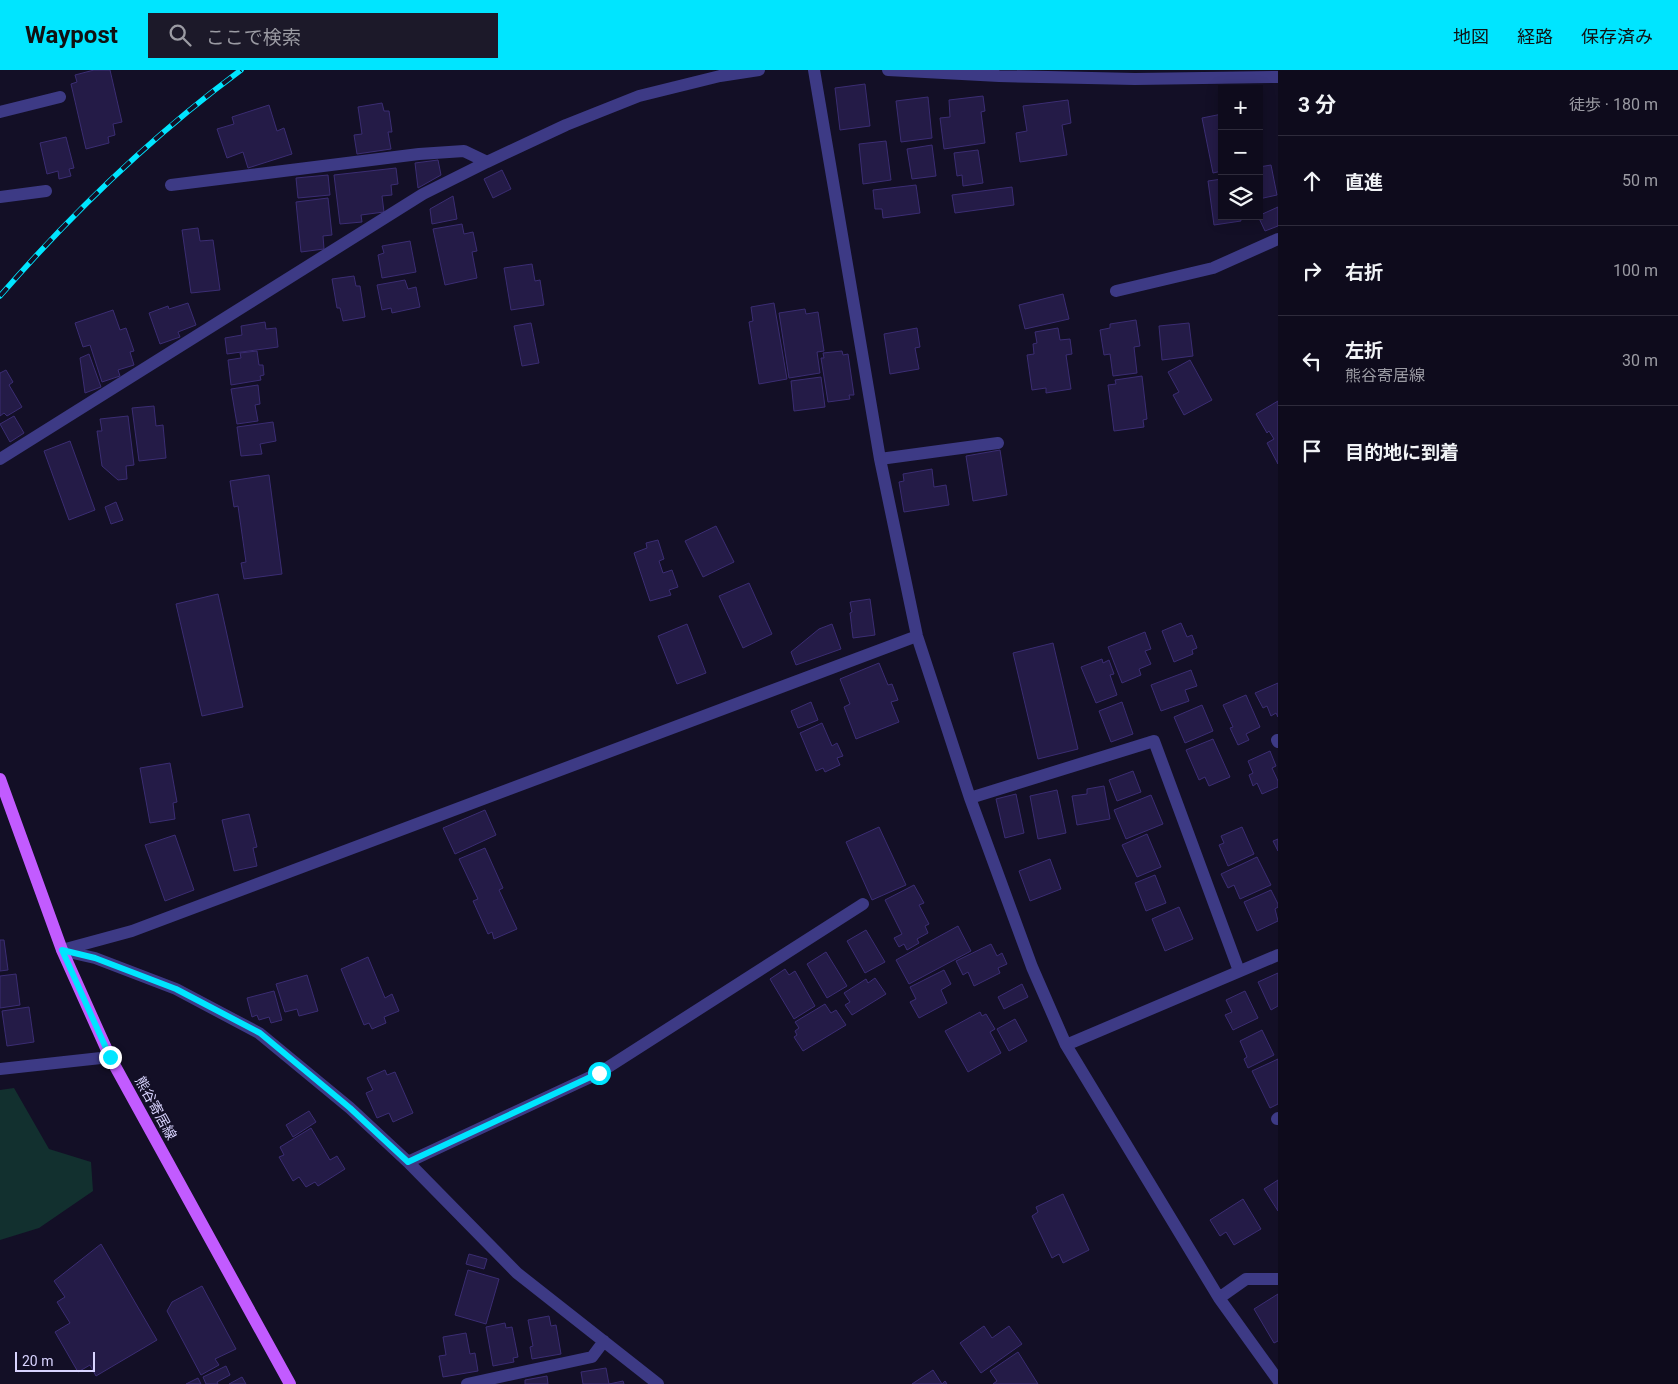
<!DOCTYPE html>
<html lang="ja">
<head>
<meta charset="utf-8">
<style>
	body { margin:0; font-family:Roboto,"Noto Sans JP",sans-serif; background:#1c1929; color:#f1f3f6 }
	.controls { position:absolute; right:15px; top:15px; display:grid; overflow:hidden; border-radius:0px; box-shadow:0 2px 12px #0003 }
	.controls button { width:45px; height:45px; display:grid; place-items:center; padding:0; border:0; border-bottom:1px solid #2e2b3b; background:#0e0b1c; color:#f1f3f6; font:25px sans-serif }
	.scale { position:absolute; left:15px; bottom:12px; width:80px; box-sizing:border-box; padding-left:5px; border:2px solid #d9d4ff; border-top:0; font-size:14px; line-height:18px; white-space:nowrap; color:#d9d4ff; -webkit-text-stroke:4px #130f26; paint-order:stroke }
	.stop { position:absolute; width:15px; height:15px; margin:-11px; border:4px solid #00e5ff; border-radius:50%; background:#fff }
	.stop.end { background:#00e5ff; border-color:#fff; box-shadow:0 1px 5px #0008 }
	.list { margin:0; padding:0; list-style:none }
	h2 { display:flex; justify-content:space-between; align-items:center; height:65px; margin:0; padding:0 20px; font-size:21px }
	h2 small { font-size:16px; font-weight:400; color:#9b9ba3 }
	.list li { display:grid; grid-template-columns:32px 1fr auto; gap:15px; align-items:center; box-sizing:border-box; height:90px; padding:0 20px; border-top:1px solid #2e2b3b }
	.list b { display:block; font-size:19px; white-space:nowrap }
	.list p { margin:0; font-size:16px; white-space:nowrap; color:#9b9ba3 }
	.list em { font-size:16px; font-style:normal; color:#9b9ba3 }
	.icon { flex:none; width:28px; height:28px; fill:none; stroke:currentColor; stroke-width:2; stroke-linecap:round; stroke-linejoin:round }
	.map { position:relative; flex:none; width:1278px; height:1314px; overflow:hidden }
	header { display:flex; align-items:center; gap:30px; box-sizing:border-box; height:70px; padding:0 25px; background:#00e5ff; color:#111 }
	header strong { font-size:24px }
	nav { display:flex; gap:28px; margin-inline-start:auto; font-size:18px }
	.search { width:350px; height:45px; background:#1c1929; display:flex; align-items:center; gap:12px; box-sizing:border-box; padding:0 18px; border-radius:0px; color:#9b9ba3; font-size:19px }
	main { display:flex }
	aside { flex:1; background:#0e0b1c }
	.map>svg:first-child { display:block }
	.green { fill:#12302f }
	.building { fill:#241b47; stroke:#3b2d73 }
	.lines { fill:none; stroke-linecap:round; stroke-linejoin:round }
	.minor { stroke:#3d3a85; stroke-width:12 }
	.major { stroke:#c25bff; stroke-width:12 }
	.rail-casing { stroke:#00e5ff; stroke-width:5.5 }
	.rail { stroke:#130f26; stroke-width:4; stroke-dasharray:11; stroke-linecap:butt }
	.route { stroke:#00e5ff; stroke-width:6 }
	.labels { text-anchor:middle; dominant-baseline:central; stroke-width:4.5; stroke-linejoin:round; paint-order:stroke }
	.street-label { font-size:14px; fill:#d9d4ff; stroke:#130f26 }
</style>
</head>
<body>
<header>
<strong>Waypost</strong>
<div class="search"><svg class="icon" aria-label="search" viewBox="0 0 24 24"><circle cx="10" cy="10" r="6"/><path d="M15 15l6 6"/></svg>ここで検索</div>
<nav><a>地図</a><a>経路</a><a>保存済み</a></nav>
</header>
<main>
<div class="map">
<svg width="1278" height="1314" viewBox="0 0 1278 1314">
	<rect width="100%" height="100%" fill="#130f26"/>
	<!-- green -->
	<path class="green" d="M14 1018 49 1079 91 1092 93 1121 39 1158 0 1170V1020Z"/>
	<!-- building -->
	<path class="building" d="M94 0H110L122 52 113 54 115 65 108 67 109 73 86 79 71 14 77 12 75 5Z
		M865 14 870 56 840 60 835 18Z
		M983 26 985 41 981 42 985 73 944 79 940 48 950 47 949 30Z
		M928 27 932 68 901 72 896 31Z
		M1068 30 1071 53 1062 55 1067 85 1020 92 1016 63 1027 61 1023 36Z
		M382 33 384 41H389L392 62H388L391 79 357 84 354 65 362 64 358 37Z
		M269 35 277 61 284 58 292 84 248 98 243 82 227 88 217 59 234 54 232 47Z
		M1222 44V101L1213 103 1202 48Z
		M66 67 74 98 69 99 71 106 59 109 58 101 47 104 40 73Z
		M886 71 891 110 863 114 859 74Z
		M932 75 936 106 912 109 907 79Z
		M978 80 983 113 963 116 962 105 957 106 954 83Z
		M438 90 441 105 418 118 415 93Z
		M1271 95 1277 125 1259 129V97Z
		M396 98 398 114 391 115 392 125 382 126 384 142 361 145 362 152 340 154 334 105Z
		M502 100 511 119 493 128 484 109Z
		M328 105 330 125 298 128 296 108Z
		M1222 109V146H1240L1241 151 1214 155 1208 111Z
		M916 115 920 143 883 148 882 139H875L873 120Z
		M1012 117 1014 135 955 143 952 125Z
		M453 126 457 149 432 154 430 139Z
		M328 128 332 165 323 166 324 179 301 182 296 132Z
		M1278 137V156L1265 161 1258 146Z
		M462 154 464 164 473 162 477 181 472 182 477 208 445 215 433 159Z
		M198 158 200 171 213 170 220 220 191 223 182 160Z
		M410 171 416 202 382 208 378 185 384 183 382 176Z
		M532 194 535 211 540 210 544 235 511 240 504 198Z
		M354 206 356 216H360L365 247 343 251 340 238H337L332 209Z
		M405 210 408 219 416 217 420 237 392 243 391 238 382 240 377 215Z
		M1063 224 1069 249 1025 259 1019 235Z
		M188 233 196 255 178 262 180 267 160 274 149 243 168 236 169 239Z
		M774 233 787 309 759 314 749 252 753 251 751 237Z
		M805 239 806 244 818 242 824 281 817 282 820 303 789 308 779 243Z
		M113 240 120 260 126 258 134 281 130 282 134 295 118 300 120 306 102 312 90 275 83 277 75 253Z
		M1136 250 1140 276 1134 277 1137 303 1113 306 1110 284 1104 285 1100 260 1110 258V254Z
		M265 252 266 259 276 258 278 277 227 284 225 268 242 265 241 256Z
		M531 253 539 293 522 296 514 256Z
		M1189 253 1193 286 1162 290 1159 256Z
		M917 258 920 277 915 278 919 299 890 304 884 264Z
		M1058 258 1060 270 1070 269 1072 284 1066 285 1071 319 1046 323V318L1032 320 1027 285 1034 284 1033 274 1037 273 1035 262Z
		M257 281 259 295H263L264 305 260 306 261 310 231 315 228 290 241 288 240 283Z
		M842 281 843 285 848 284 854 325H849L850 329 828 332 821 288H824L823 283Z
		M89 284 101 317 85 323 80 288Z
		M1190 290 1212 330 1184 345 1173 325 1179 322 1168 302Z
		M6 300 13 312 9 315 22 337 7 346 4 343 0 346V303Z
		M1142 306 1147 349 1143 350 1144 357 1114 361 1108 315 1116 314 1115 310Z
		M821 307 825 337 794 341 791 311Z
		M258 315 260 334 255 335 258 351 237 354 231 319Z
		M1278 331V394L1267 373 1274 369 1269 361 1267 363 1256 344Z
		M154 336 156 356 163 355 166 388 139 391 132 338Z
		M14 346 24 363 10 372 0 354Z
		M128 346 134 395 126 396 127 409 118 410 102 396 97 361H102L100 349Z
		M273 352 276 371 260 374 262 384 241 386 237 357Z
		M70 371 95 440 69 450 44 381Z
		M1000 380 1007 425 973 431 966 386Z
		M932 399 934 417 946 415 949 435 904 442 899 412 904 411 903 404Z
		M269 405 282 504 244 509 241 493 246 492 238 436 234 437 230 411Z
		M116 432 123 450 111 454 105 437Z
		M716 456 734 492 703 507 685 471Z
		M658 470 664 489 659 491 663 503 672 500 678 517 669 520 671 525 650 531 634 483 647 478 646 473Z
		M749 513 772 564 743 578 719 526Z
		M218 524 243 637 202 646 176 534Z
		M870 529 875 565 853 568 850 543 852 542 850 532Z
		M1181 553 1187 567 1192 565 1197 578 1192 580 1193 584 1174 592 1162 561Z
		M687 554 706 603 677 614 658 566Z
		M832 554 841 579 796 595 791 582 819 559Z
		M1145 562 1151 579 1145 581 1151 594 1139 599 1141 605 1122 613 1108 577Z
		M1053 573 1078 679 1038 689 1013 583Z
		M1102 589 1103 593 1109 590 1114 604 1110 605 1117 625 1096 633 1081 597Z
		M879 593 888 615 892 614 898 630 891 632 899 652 856 669 844 637 850 634 840 609Z
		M1191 600 1197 616 1185 620 1189 631 1161 641 1151 615Z
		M1278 613V647L1276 643 1271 646 1267 636 1263 638 1255 623Z
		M1246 625 1260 657 1246 664 1249 670 1238 675 1230 658 1233 657 1223 635Z
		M811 632 818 650 798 658 791 641Z
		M1122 632 1133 664 1111 672 1099 641Z
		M1202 635 1213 661 1185 673 1174 647Z
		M822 653 832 676 837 673 843 686 837 688 840 695 825 702 823 698 816 701 800 663Z
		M1213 669 1230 707 1209 716 1205 707 1199 710 1186 680Z
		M1270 681 1276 696 1272 698 1278 711V717L1262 724 1257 713 1253 716 1249 705 1253 703 1248 691Z
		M170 693 177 732 173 733 175 749 150 753 140 698Z
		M1133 701 1141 722 1117 731 1109 710Z
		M1104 716 1110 749 1077 755 1072 726 1087 724V719Z
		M1057 720 1066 763 1038 769 1030 726Z
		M1016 724 1024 763 1005 768 996 729Z
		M1151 725 1163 754 1126 769 1114 740Z
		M485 740 496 765 455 784 443 758Z
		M249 744 257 777 253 778 257 796 234 801 222 750Z
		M879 757 906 815 872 830 846 772Z
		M1242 757 1254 784 1228 796 1219 775 1224 773 1221 766Z
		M1147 764 1161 797 1137 807 1122 775Z
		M175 765 194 820 165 831 145 775Z
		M1278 769V781L1273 771Z
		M485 778 503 818 499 820 517 859 494 869 492 862 488 864 473 831 478 829 459 789Z
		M1257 787 1271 815 1240 829 1234 815 1228 818 1221 804Z
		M1050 789 1061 819 1030 831 1019 801Z
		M1155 805 1166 833 1146 841 1135 813Z
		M914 815 924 833 919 835 929 854 925 856 928 863 917 869 919 873 907 880 904 874 899 877 894 868 902 864 885 830Z
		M1271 820 1278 834V837L1275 839 1278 851 1257 861 1244 832Z
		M1179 837 1193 869 1165 881 1152 849Z
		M958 856 971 881 909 914 896 890Z
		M866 860 885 892 865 903 847 871Z
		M0 870H4L8 900 0 901Z
		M991 874 997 886 1002 883 1007 894 998 898 1000 903 974 916 968 902 963 905 956 891Z
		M826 882 847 916 827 928 807 894Z
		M368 887 385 928 392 924 399 941 384 947 386 953 372 959 369 953 364 955 341 899Z
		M785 899 789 905 795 901 815 936 794 949 770 909Z
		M944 900 951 914 941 920 947 933 919 948 910 932 916 929 910 917Z
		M1278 903V936L1271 940 1258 912Z
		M16 904 20 935 0 938V906Z
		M307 905 318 941 299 946 297 939 285 942 276 914Z
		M875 908 886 924 852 945 845 935 850 932 844 923 866 909 868 913Z
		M1022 914 1028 927 1004 939 998 927Z
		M274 921 282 950 271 953 269 947 259 950 257 945 252 947 247 928Z
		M1245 921 1258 948 1233 960 1225 945 1232 942 1226 930Z
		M825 934 831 943 836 940 846 955 803 981 794 967 797 965 795 961 799 958 795 952Z
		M29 937 34 972 7 976 2 941Z
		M980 942 982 946 986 944 995 959 990 962 1001 983 968 1002 945 961Z
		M1015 949 1027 971 1009 981 997 959Z
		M1262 960 1274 985 1248 998 1244 989 1247 987 1240 971Z
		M1278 989V1034L1270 1038 1252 1001Z
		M385 1000 387 1005 395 1002 413 1043 393 1052 389 1043 377 1048 366 1023 373 1020 367 1008Z
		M309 1041 316 1052 293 1067 286 1055Z
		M311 1058 330 1090 337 1086 345 1099 318 1116 315 1112 306 1117 299 1107 293 1111 279 1087 284 1085 280 1077Z
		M1278 1110V1141L1264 1119Z
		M1063 1124 1089 1180 1063 1193 1059 1184 1052 1188 1032 1146 1038 1142 1036 1137Z
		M1243 1129 1261 1159 1234 1175 1226 1162 1220 1166 1210 1150Z
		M101 1174 157 1270 96 1306 90 1295 78 1302 55 1262 70 1253 57 1232 65 1227 54 1211Z
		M469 1184 487 1189 484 1199 466 1194Z
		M468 1200 499 1209 486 1254 455 1245Z
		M202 1216 236 1279 215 1289 219 1295 201 1305 167 1241 172 1232Z
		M1278 1224V1271L1274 1273 1254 1239Z
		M549 1246 551 1256 556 1255 561 1284 532 1289 530 1277 533 1276 528 1250Z
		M505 1253 506 1258 512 1257 518 1287 513 1288 514 1292 493 1296 486 1257Z
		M984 1256 992 1268 1009 1256 1022 1274 981 1303 960 1273Z
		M466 1263 470 1284 475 1283 478 1301 443 1307 439 1286 446 1285 443 1267Z
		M1018 1282 1038 1314H993L997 1311 990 1301Z
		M226 1296 230 1305 217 1312 218 1314H206L203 1307Z
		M606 1298 609 1314 623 1311 624 1314H583L581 1302Z
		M933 1300 942 1314 945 1311 947 1314H912Z
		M547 1306 548 1314H525V1310Z
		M242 1307 246 1314H229Z
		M198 1308 201 1314H186Z"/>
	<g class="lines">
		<!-- minor -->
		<path class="minor" d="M814 0 880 389 917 566 970 728 1032 897 1066 975 1219 1228 1278 1310
			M888 0 999 6 1135 9 1278 7
			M0 42 60 27
			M171 115 419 84 464 81 487 92
			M0 127 46 121
			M1116 221 1213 198 1278 169
			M0 389 423 124 487 92 566 55 639 26 720 6 759 0
			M880 389 998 373
			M1277 670 1278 672
			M970 728 1154 671 1239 901
			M62 880 132 861 917 566
			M64 881 95 888 176 919 259 963 350 1038 408 1092 517 1203 658 1314
			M1066 975 1278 885
			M0 999 110 987
			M1277 1049 1278 1048
			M408 1092 599 1003 863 834
			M1219 1228 1246 1209H1278
			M467 1314 592 1287 604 1271"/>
		<!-- major -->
		<path class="major" d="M0 709 62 880 110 987 290 1314"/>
		<defs>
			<path id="rail" d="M0 226C73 142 152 66 241 0"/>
		</defs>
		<!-- rail casing -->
		<use href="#rail" class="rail-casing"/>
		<!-- rail -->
		<use href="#rail" class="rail"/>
	</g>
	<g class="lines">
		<!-- route -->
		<path class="route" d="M110 987 62 880 95 888 176 919 260 963 350 1038 408 1092 599 1003"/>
	</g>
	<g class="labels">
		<!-- street labels -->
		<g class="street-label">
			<text transform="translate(156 1038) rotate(61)">熊谷寄居線</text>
		</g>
	</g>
</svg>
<div class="controls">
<button>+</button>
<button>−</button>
<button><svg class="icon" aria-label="layers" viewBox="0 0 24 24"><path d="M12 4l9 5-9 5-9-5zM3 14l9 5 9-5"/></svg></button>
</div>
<div class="scale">20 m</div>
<div class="stop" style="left:599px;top:1003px"></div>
<div class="stop end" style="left:110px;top:987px"></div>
</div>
<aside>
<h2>3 分<small>徒歩 · 180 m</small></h2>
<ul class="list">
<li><svg class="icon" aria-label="ahead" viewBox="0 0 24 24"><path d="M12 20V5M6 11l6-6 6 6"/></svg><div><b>直進</b></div><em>50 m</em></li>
<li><svg class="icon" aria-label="right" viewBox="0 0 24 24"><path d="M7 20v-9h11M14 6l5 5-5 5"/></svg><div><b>右折</b></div><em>100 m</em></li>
<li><svg class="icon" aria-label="left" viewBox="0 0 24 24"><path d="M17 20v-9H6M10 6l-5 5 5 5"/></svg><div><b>左折</b><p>熊谷寄居線</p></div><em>30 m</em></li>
<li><svg class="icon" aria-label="arrive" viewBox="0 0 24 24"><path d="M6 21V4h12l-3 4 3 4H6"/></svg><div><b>目的地に到着</b></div></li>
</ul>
</aside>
</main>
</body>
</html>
